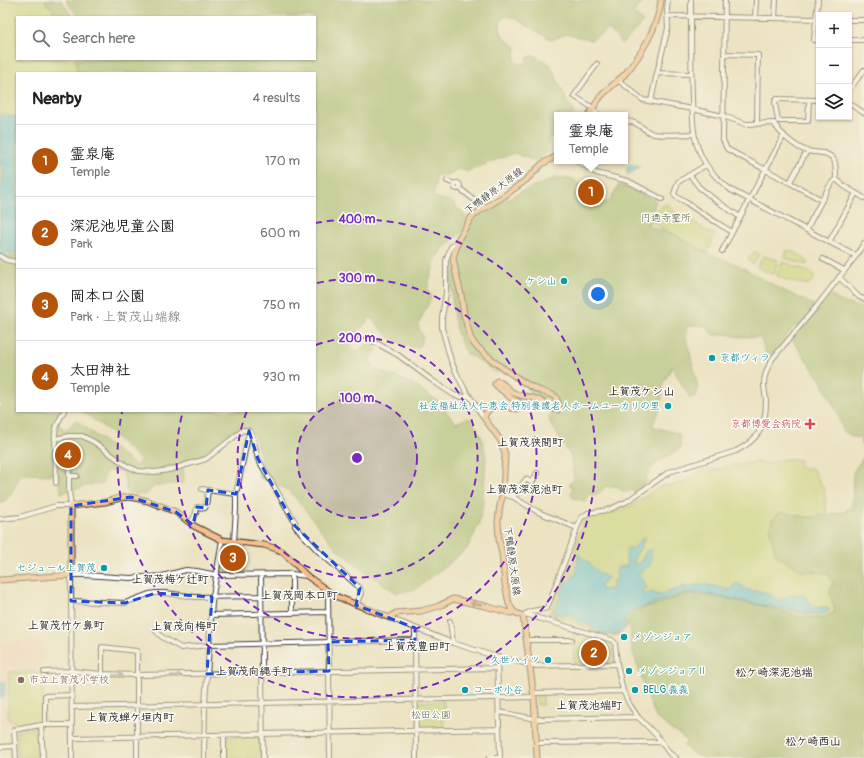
<!DOCTYPE html>
<html lang="en">
<head>
<meta charset="utf-8">
<style>
	body { margin:0; font-family:Pangolin,"Klee One",sans-serif; background:#f2f2f2; color:#202124 }
	.controls { position:absolute; right:12px; top:12px; display:grid; overflow:hidden; border-radius:0px; box-shadow:0 1px 3px #0004 }
	.controls button { width:36px; height:36px; display:grid; place-items:center; padding:0; border:0; border-bottom:1px solid #e0e0e0; background:#fff; color:#202124; font:20px sans-serif }
	.you { position:absolute; left:598px; top:294px; width:14px; height:14px; margin:-10px; border:3px solid #fff; border-radius:50%; background:#1a73e8; box-shadow:0 0 0 6px #1a73e833 }
	.badge { display:grid; place-items:center; width:26px; height:26px; border-radius:50%; background:#b45309; color:#fff; font-size:13px; font-weight:700 }
	.pin { position:absolute; translate:-50% -50%; border:2px solid #fff; box-shadow:0 1px 4px #0006 }
	.popup { position:absolute; left:554px; top:112px; width:74px; height:52px; box-sizing:border-box; display:grid; place-content:center; border-radius:0px; background:#fff; filter:drop-shadow(0 1px 3px #0005); font-size:13px; white-space:nowrap; color:#757577 }
	.popup b { font-size:15px; color:#202124 }
	.popup::after { content:''; position:absolute; left:50%; top:100%; margin-left:-8px; border:8px solid transparent; border-top-color:#fff }
	.list { margin:0; padding:0; list-style:none }
	h2 { display:flex; justify-content:space-between; align-items:center; height:52px; margin:0; padding:0 16px; font-size:17px }
	h2 small { font-size:13px; font-weight:400; color:#757577 }
	.list li { display:grid; grid-template-columns:26px 1fr auto; gap:12px; align-items:center; box-sizing:border-box; height:72px; padding:0 16px; border-top:1px solid #e0e0e0 }
	.list b { display:block; font-size:15px; white-space:nowrap }
	.list p { margin:0; font-size:13px; white-space:nowrap; color:#757577 }
	.list em { font-size:13px; font-style:normal; color:#757577 }
	.icon { flex:none; width:22px; height:22px; fill:none; stroke:currentColor; stroke-width:2; stroke-linecap:round; stroke-linejoin:round }
	.map { position:relative; flex:none; width:864px; height:758px; overflow:hidden }
	.search { position:absolute; background:#fff; box-shadow:0 1px 3px #0004; left:16px; top:16px; width:300px; height:44px; display:flex; align-items:center; gap:10px; box-sizing:border-box; padding:0 14px; border-radius:0px; color:#757577; font-size:15px }
	.panel { position:absolute; background:#fff; box-shadow:0 1px 3px #0004; left:16px; top:72px; width:300px; height:340px; border-radius:0px }
	.map>svg:first-child { display:block }
	.built { fill:#f3d4bf }
	.green { fill:#c2d476; stroke:#6f7849; fill-rule:evenodd }
	.forest { fill:#99b667; stroke:#5a6942 }
	.water { fill:#59bed7; stroke:#3a6d7a }
	.lines { fill:none; stroke-linecap:round; stroke-linejoin:round }
	.river { stroke:#59bed7; stroke-width:7 }
	.minor-casing { stroke:#3b3a35; stroke-width:6 }
	.major-casing { stroke:#3b3a35; stroke-width:7 }
	.minor { stroke:#fff; stroke-width:4 }
	.major { stroke:#f8bd89; stroke-width:5 }
	.oneway { fill:#8a6c52 }
	.oneway2 { fill:#999 }
	.marked { fill:none; stroke:#1d4ed8; stroke-width:3; stroke-dasharray:8 5; stroke-linejoin:round }
	.ring { fill:none; stroke:#7b2cbf; stroke-width:2; stroke-dasharray:7 5 }
	.culture-dot { fill:#0f9aa8; stroke:#fdfcf7; stroke-width:1.5 }
	.health-dot { fill:#e0444e; stroke:#fdfcf7; stroke-width:1.5 }
	.education-dot { fill:#8d6e63; stroke:#fdfcf7; stroke-width:1.5 }
	.labels { text-anchor:middle; dominant-baseline:central; stroke-width:3; stroke-linejoin:round; paint-order:stroke }
	.street-label { font-size:10px; fill:#1c1c1c; stroke:#fdfcf7 }
	.park-label { font-size:10px; fill:#565c3c; stroke:#fdfcf7 }
	.culture-label { font-size:10px; fill:#0d838f; stroke:#fdfcf7; text-anchor:start }
	.health-label { font-size:10px; fill:#be3a42; stroke:#fdfcf7; text-anchor:end }
	.education-label { font-size:10px; fill:#785e54; stroke:#fdfcf7; text-anchor:start }
	.neighbourhood-label { font-size:11px; font-weight:bold; fill:#1c1c1c; stroke:#fdfcf7 }
	.centre { fill:#7b2cbf; stroke:#fdfcf7; stroke-width:2 }
	.ring-label { font-size:12px; text-anchor:middle; font-weight:bold; fill:#7b2cbf; stroke:#fdfcf7; stroke-width:3; stroke-linejoin:round; paint-order:stroke }
</style>
</head>
<body>
<div class="map">
<svg width="864" height="758" viewBox="0 0 864 758">
	<rect width="100%" height="100%" fill="#fdfcf7"/>
	<filter id="ink" filterUnits="userSpaceOnUse"><feTurbulence type="fractalNoise" baseFrequency=".025" numOctaves="2"/><feDisplacementMap in="SourceGraphic" scale="8" xChannelSelector="R" yChannelSelector="G"/><feConvolveMatrix kernelMatrix="1 2 1 2 8 2 1 2 1" color-interpolation-filters="sRGB"/></filter>
	<filter id="wash" filterUnits="userSpaceOnUse"><feTurbulence type="fractalNoise" baseFrequency=".012" numOctaves="4" result="noise"/><feDisplacementMap in="SourceGraphic" scale="16" xChannelSelector="R" yChannelSelector="G"/><feGaussianBlur stdDeviation="0.9" result="paint"/><feColorMatrix in="noise" values="0 0 0 0 0 0 0 0 0 0 0 0 0 0 0 0 0 1.4 0 .05"/><feComposite in="paint" operator="in"/></filter>
	<g filter="url(#wash)">
		<rect width="100%" height="100%" fill="#ece3c3"/>
		<!-- built -->
		<path class="built" d="M52 0H84L97 17H61Z
			M42 641 44 722 17 728 9 727 0 723V642Z"/>
		<!-- green -->
		<path class="green" d="M0 0H52L61 17H17V59H84L92 73H17V272L0 271Z
			M668 204 674 212 690 223H695L710 233 715 234 707 253 652 222 659 207Z
			M787 250C794 252 806 256 808 264L806 265 785 258Z
			M755 251 759 254 753 264 749 261 748 258 750 256 751 257 754 254 753 253Z
			M763 256 778 260 774 274H772L757 267Z
			M782 262H783L812 272 814 276C814 279 813 283 809 284 805 286 783 279 778 277L777 275Z
			M786 459 800 460 799 467 812 468 824 489 827 518 813 517H806L802 571 827 573 833 582 830 593 835 612 823 619 798 616 762 606 701 594 684 595 655 605 641 609 630 618 627 624 628 626 619 635 613 636 597 633 588 628 576 624 566 618 561 620 554 617 549 616 562 579C566 577 570 575 572 570H570L567 573 566 570 568 566 570 565 574 560 575 550 583 521 586 517 592 514 616 512 635 504 661 486 676 485 699 472 710 469H721L734 465 756 462 767 464 776 461ZM638 546 640 549 634 557V566L641 562 647 550 638 573 647 588 642 590 643 595H659L683 587 705 585 729 590 737 583 748 590 764 592 779 600 796 594 810 603 814 608 826 607 822 615 799 612 701 593 682 594 640 608 633 611 625 620 624 624 626 627 603 633 597 632 589 625 578 621 568 614 554 615V610L556 608 569 581 577 572 579 555 590 564 600 574V585L602 590 612 589 627 567 626 558Z
			M224 541 245 543V573H221L219 572Z
			M573 630 611 643 615 661 613 663H574Z
			M9 672H38V685H43L44 722 42 724 17 728 15 726V721L9 720 8 719Z
			M538 694H543V705H537L536 696Z
			M444 701V728H418V702Z
			M40 727 41 758H18L16 731Z
			M228 736H259L261 738V758H226V738Z"/>
		<!-- forest -->
		<path class="forest" d="M45 0H61L64 5 73 17H55L52 7 47 5Z
			M66 0H645L633 13 643 22 622 44 609 29 591 40 566 34 552 40 514 18 506 16 501 20 500 25 501 32 504 38 516 47 515 58 516 63 526 64 527 58 534 55 550 64 565 96 567 103 572 107 574 115H557V133L549 138 544 156 536 162 525 157 514 153 466 172C456 165 455 174 447 175 444 176 439 174 436 174L435 187 433 197 451 201 462 212 468 220 465 229 446 246 440 252 435 261 427 290 432 296 418 325 423 338 419 347C398 349 385 333 371 318L349 340 355 353 370 342 377 350 370 359 376 369 411 383 437 401 456 423 467 418 471 419 482 438 486 457 483 504 479 524 467 549 416 589 397 593 368 574 336 548 290 491 259 477 261 458 252 430 241 427 223 437 201 456 183 461 184 483 155 486 145 495 127 493 123 471H106L102 485 94 484 61 493 59 475 21 474C16 483 10 500 0 504V257L11 256 17 257V411H62L56 423 66 430 76 420 98 437 136 466 141 460 109 431 82 411H315V73H77L76 62 74 59H315V17H79L72 9Z
			M555 178 573 179 582 186 581 198 599 207 610 200 619 185 656 200 648 226 675 235 707 253 738 265 777 287 818 307 827 297 830 295 842 302 864 309V447L860 443 861 440 857 437H853L843 431 839 416 822 382 792 340 802 327 795 325 773 354H766L761 339 758 337H739L727 334 720 335H713L709 331 706 326 689 325 686 330V336L698 387 696 396 690 398 672 367 663 384 661 407 652 426 679 434 681 448C671 454 656 462 649 471 646 476 646 482 645 487L636 493 632 490 625 492 616 486 610 488 608 486 605 487 597 495 589 494 587 496 586 501H584L573 498 571 494 573 488 569 484 574 479 571 457 549 421 551 411 530 393 529 381 504 366 496 374 477 359 466 354 455 327 450 276 457 267 456 255 459 245 477 215 484 213 514 195Z
			M864 456V758H705C696 756 690 752 684 746L687 741 676 732 672 731 669 727 656 718 646 692 632 650 630 626 626 624 630 618 641 609 655 605 684 595 701 594 762 606 798 616 823 619 835 612 830 593 833 582 827 573 802 571 776 555 770 532 772 520 780 512 806 517H813L844 512 852 505 853 472Z"/>
		<!-- water -->
		<path class="water" d="M4 114 17 118V254L3 251 0 245V186L3 182V169L0 161V116Z
			M630 165H638L639 166V167L633 172 627 174V166Z
			M646 537 640 549 634 557V565L641 562 647 550H652L650 566 638 573 647 588 642 590 643 595 652 592 659 595 683 587 705 584 729 590 737 583 748 590 764 592 779 600 796 594 806 597 814 608 826 607 830 610 822 615 799 612 701 593 682 594 640 608 633 611 625 620 624 624 626 627 617 634 611 635 597 632 589 625 578 621 568 614 554 615V610L556 608 565 582 569 581 577 572 575 566 578 562V554L590 564 600 574 608 577 605 582 600 585 602 590 612 589 613 580H618L616 573 618 567 627 566 626 558 627 548 632 549 635 546 638 545 641 539Z
			M0 682H5L4 698H0Z"/>
		<g class="lines">
			<!-- river -->
			<path class="river" d="M0 259 5 257 3 251"/>
		</g>
	</g>
	<g filter="url(#ink)">
		<g class="lines">
			<defs>
				<path id="minor" d="M691 0C691 33 691 66 692 99 693 117 692 136 700 153 706 168 718 180 731 190L856 256
					M725 0 723 140 727 149 822 200 806 230
					M818 0 814 40H819
					M668 16 819 19
					M755 18 756 0
					M775 18 776 0
					M849 20H864
					M849 40H864
					M724 54 758 55 757 124
					M657 73 668 28 667 9 668 0
					M618 80 643 100 692 109 723 116 746 124 774 123C780 134 795 147 807 151 815 153 829 151 834 160 836 164 836 174 836 179L844 186 864 198
					M849 90 864 70
					M651 101 657 73 691 74
					M809 101 808 121H778L775 103 776 99 819 100
					M849 103 864 113
					M593 108 574 96 597 64
					M592 110 599 115
					M625 121C639 121 644 132 654 134 666 136 682 134 694 134
					M577 161 596 173 628 181 662 199
					M706 165 678 182 674 194C676 198 680 199 684 201 699 212 716 222 732 232
					M690 175 699 187 714 199 740 217
					M447 181 455 184
					M790 182 807 151
					M454 186a3 3 0 1 1 6 0a3 3 0 1 1-6 0Z
					M459 188 485 208
					M822 200C826 193 829 183 836 179
					M458 241 451 247 446 260V293L442 317V328L451 361 457 374 464 388 484 418
					M829 242 856 193
					M722 251 784 135
					M0 256 6 260 17 262
					M823 259 844 270
					M839 277 859 297 864 299
					M369 339 398 355 433 381 454 395 462 397 469 396
					M249 431 252 434 258 459 295 522V526L318 551 360 588 361 593 356 605
					M55 439 69 436H82L94 442 127 466 139 471 155 472 169 470 206 459 243 430 249 431 236 494V509L234 541
					M69 476H77
					M56 483 55 439C53 430 60 419 64 411
					M202 489 208 490
					M503 494 513 497 538 512 577 528
					M513 497 526 479 532 483 537 473
					M0 519 20 517 56 506H71L69 491V460
					M191 523 196 513 197 507 205 508 206 506 208 490 236 494
					M292 574V613
					M261 575 263 758
					M328 591 330 758
					M71 601 125 603 149 594 156 593H166L195 597 261 596
					M525 614 612 640 615 643 617 664 623 691 630 705 638 717 657 736 669 753 676 758
					M211 615 328 612
					M523 616C530 609 538 611 547 608L581 518 588 513 608 510 626 502 669 472 736 451C758 440 766 427 766 402 766 396 764 390 764 384 764 374 768 366 773 358L816 307 856 256 864 243
					M390 618 453 643 497 657 529 664
					M450 621 453 643
					M415 628 416 758
					M155 630 162 637 181 648 209 645 415 640
					M526 640H572
					M497 657 500 758
					M530 666 617 664
					M44 672 72 671 102 674 137 675 497 668
					M102 674V647L137 651V758
					M533 693 623 691
					M72 707 534 697
					M499 712 536 719 638 717
					M41 725 43 758
					M45 725V696L72 695
					M224 735V758
					M72 738 499 729
					M537 743 662 742
					M0 747 15 746
					M16 758 14 730 41 725H72
					M72 758 71 575H85L130 578 162 576 186 570 197 571 217 575 292 574 307 576
					M204 758 205 704 212 602 222 540
					M489 758H500"/>
				<path id="major" d="M589 115C593 108 597 101 602 95 610 87 618 81 625 74 641 55 659 25 661 0
					M0 580 71 575V506L105 502 120 498 131 497 148 501 176 512 194 526 222 540 264 545 277 549 283 552 307 576 324 588 333 595 390 618 393 615 396 613 421 611 439 606 453 599 485 606 510 613 514 612
					M537 758 534 697 523 616 514 612 509 604 505 584 502 554 499 539 498 521 500 505 503 494 505 454 501 441 484 418C489 400 505 408 519 409L522 406V404L511 398 497 386 495 384 497 381C503 382 506 388 512 392 520 397 530 396 539 400 546 403 551 410 558 410L559 406 556 397 550 394 540 391 528 385 516 377 497 364 475 345 471 339 464 315 461 294 456 274 453 258 459 238 471 218 478 212 504 196 526 180 542 164 557 156"/>
			</defs>
			<!-- minor casing -->
			<use href="#minor" class="minor-casing"/>
			<!-- major casing -->
			<use href="#major" class="major-casing"/>
			<!-- minor -->
			<use href="#minor" class="minor"/>
			<!-- major -->
			<use href="#major" class="major"/>
		</g>
		<!-- one-way arrows -->
		<defs><path id="oneway-solid" d="M-6-.8H1V-3.2L6.5 0L1 3.2V.8H-6Z"/></defs>
		<use class="oneway" href="#oneway-solid" transform="translate(476 604) rotate(-169)"/>
		<g class="oneway2">
			<use href="#oneway-solid" transform="translate(306 672) rotate(-1)"/>
			<use href="#oneway-solid" transform="translate(118 675) rotate(2)"/>
			<use href="#oneway-solid" transform="translate(176 675) rotate(-1)"/>
		</g>
	</g>
	<!-- marked area -->
	<path d="M0 0H864V758H0ZM249 431 258 459 295 526 360 588 356 605 415 628V640L328 642 329 671 207 674 212 597 156 593 125 603 71 601V506L131 497 176 512 193 525 197 507 206 508 208 490 236 494Z" fill="#ece3c3" fill-opacity=".55" fill-rule="evenodd"/>
	<path class="marked" d="M249 431 258 459 295 526 360 588 356 605 415 628V640L328 642 329 671 207 674 212 597 156 593 125 603 71 601V506L131 497 176 512 193 525 197 507 206 508 208 490 236 494Z"/>
	<!-- distance rings -->
	<circle cx="357" cy="458" r="60" fill="#7b2cbf" fill-opacity=".12"/>
	<g class="ring">
		<circle cx="357" cy="458" r="60"/>
		<path d="M316 345A120 120 0 1 1 247 411"/>
		<path d="M317 283A180 180 0 1 1 183 411"/>
		<path d="M315 223A239 239 0 1 1 122 412"/>
	</g>
	<!-- markers -->
	<g class="culture-dot">
		<circle cx="564" cy="281" r="4"/>
		<circle cx="712" cy="358" r="4"/>
		<circle cx="668" cy="406" r="4"/>
		<circle cx="104" cy="568" r="4"/>
		<circle cx="624" cy="637" r="4"/>
		<circle cx="548" cy="660" r="4"/>
		<circle cx="629" cy="671" r="4"/>
		<circle cx="465" cy="690" r="4"/>
		<circle cx="635" cy="690" r="4"/>
	</g>
	<path class="health-dot" d="M808 418h4v4h4v4h-4v4h-4v-4h-4v-4h4z"/>
	<circle class="education-dot" cx="21" cy="680" r="4"/>
	<g class="labels">
		<!-- street labels -->
		<g class="street-label">
			<text transform="translate(494 191) rotate(-37)">下鴨静原大原線</text>
			<text transform="translate(512 561) rotate(82)">下鴨静原大原線</text>
		</g>
		<!-- park labels -->
		<g class="park-label">
			<text x="666" y="218">円通寺霊所</text>
			<text x="431" y="715">松田公園</text>
		</g>
		<!-- culture labels -->
		<g class="culture-label">
			<text x="556" y="281" text-anchor="end">ケシ山</text>
			<text x="720" y="358">京都ヴィラ</text>
			<text x="660" y="406" text-anchor="end">社会福祉法人仁恵会 特別養護老人ホームユーカリの里</text>
			<text x="96" y="568" text-anchor="end">セジュール上賀茂</text>
			<text x="632" y="637">メゾンジョア</text>
			<text x="540" y="660" text-anchor="end">久世ハイツ</text>
			<text x="637" y="671">メゾンジョアⅡ</text>
			<text x="473" y="690">コーポ小谷</text>
			<text x="643" y="690">BELG 義義</text>
		</g>
		<!-- health labels -->
		<g class="health-label">
			<text x="801" y="424">京都博愛会病院</text>
		</g>
		<!-- education labels -->
		<g class="education-label">
			<text x="29" y="680">市立上賀茂小学校</text>
		</g>
		<!-- neighbourhood labels -->
		<g class="neighbourhood-label">
			<text x="641" y="391">上賀茂ケシ山</text>
			<text x="530" y="442">上賀茂狭間町</text>
			<text x="524" y="489">上賀茂深泥池町</text>
			<text x="170" y="579">上賀茂梅ケ辻町</text>
			<text x="299" y="595">上賀茂岡本口町</text>
			<text x="66" y="625">上賀茂竹ケ鼻町</text>
			<text x="184" y="626">上賀茂向梅町</text>
			<text x="417" y="646">上賀茂豊田町</text>
			<text x="254" y="671">上賀茂向縄手町</text>
			<text x="774" y="672">松ケ崎深泥池端</text>
			<text x="589" y="705">上賀茂池端町</text>
			<text x="130" y="717">上賀茂蝉ケ垣内町</text>
			<text x="813" y="741">松ケ崎西山</text>
		</g>
	</g>
	<circle cx="357" cy="458" r="6" class="centre"/>
	<g class="ring-label">
		<text x="357" y="223">400 m</text>
		<text x="357" y="282">300 m</text>
		<text x="357" y="342">200 m</text>
		<text x="357" y="402">100 m</text>
	</g>
</svg>
<div class="controls">
<button>+</button>
<button>−</button>
<button><svg class="icon" aria-label="layers" viewBox="0 0 24 24"><path d="M12 4l9 5-9 5-9-5zM3 14l9 5 9-5"/></svg></button>
</div>
<div class="you"></div>
<div class="pin badge" style="left:591px;top:192px">1</div>
<div class="popup"><b>霊泉庵</b>Temple</div>
<div class="pin badge" style="left:594px;top:653px">2</div>
<div class="pin badge" style="left:233px;top:558px">3</div>
<div class="pin badge" style="left:68px;top:455px">4</div>
<div class="search"><svg class="icon" aria-label="search" viewBox="0 0 24 24"><circle cx="10" cy="10" r="6"/><path d="M15 15l6 6"/></svg>Search here</div>
<section class="panel">
<h2>Nearby<small>4 results</small></h2>
<ul class="list">
<li><span class="badge">1</span><div><b>霊泉庵</b><p>Temple</p></div><em>170 m</em></li>
<li><span class="badge">2</span><div><b>深泥池児童公園</b><p>Park</p></div><em>600 m</em></li>
<li><span class="badge">3</span><div><b>岡本口公園</b><p>Park · 上賀茂山端線</p></div><em>750 m</em></li>
<li><span class="badge">4</span><div><b>太田神社</b><p>Temple</p></div><em>930 m</em></li>
</ul>
</section>
</div>
</body>
</html>
